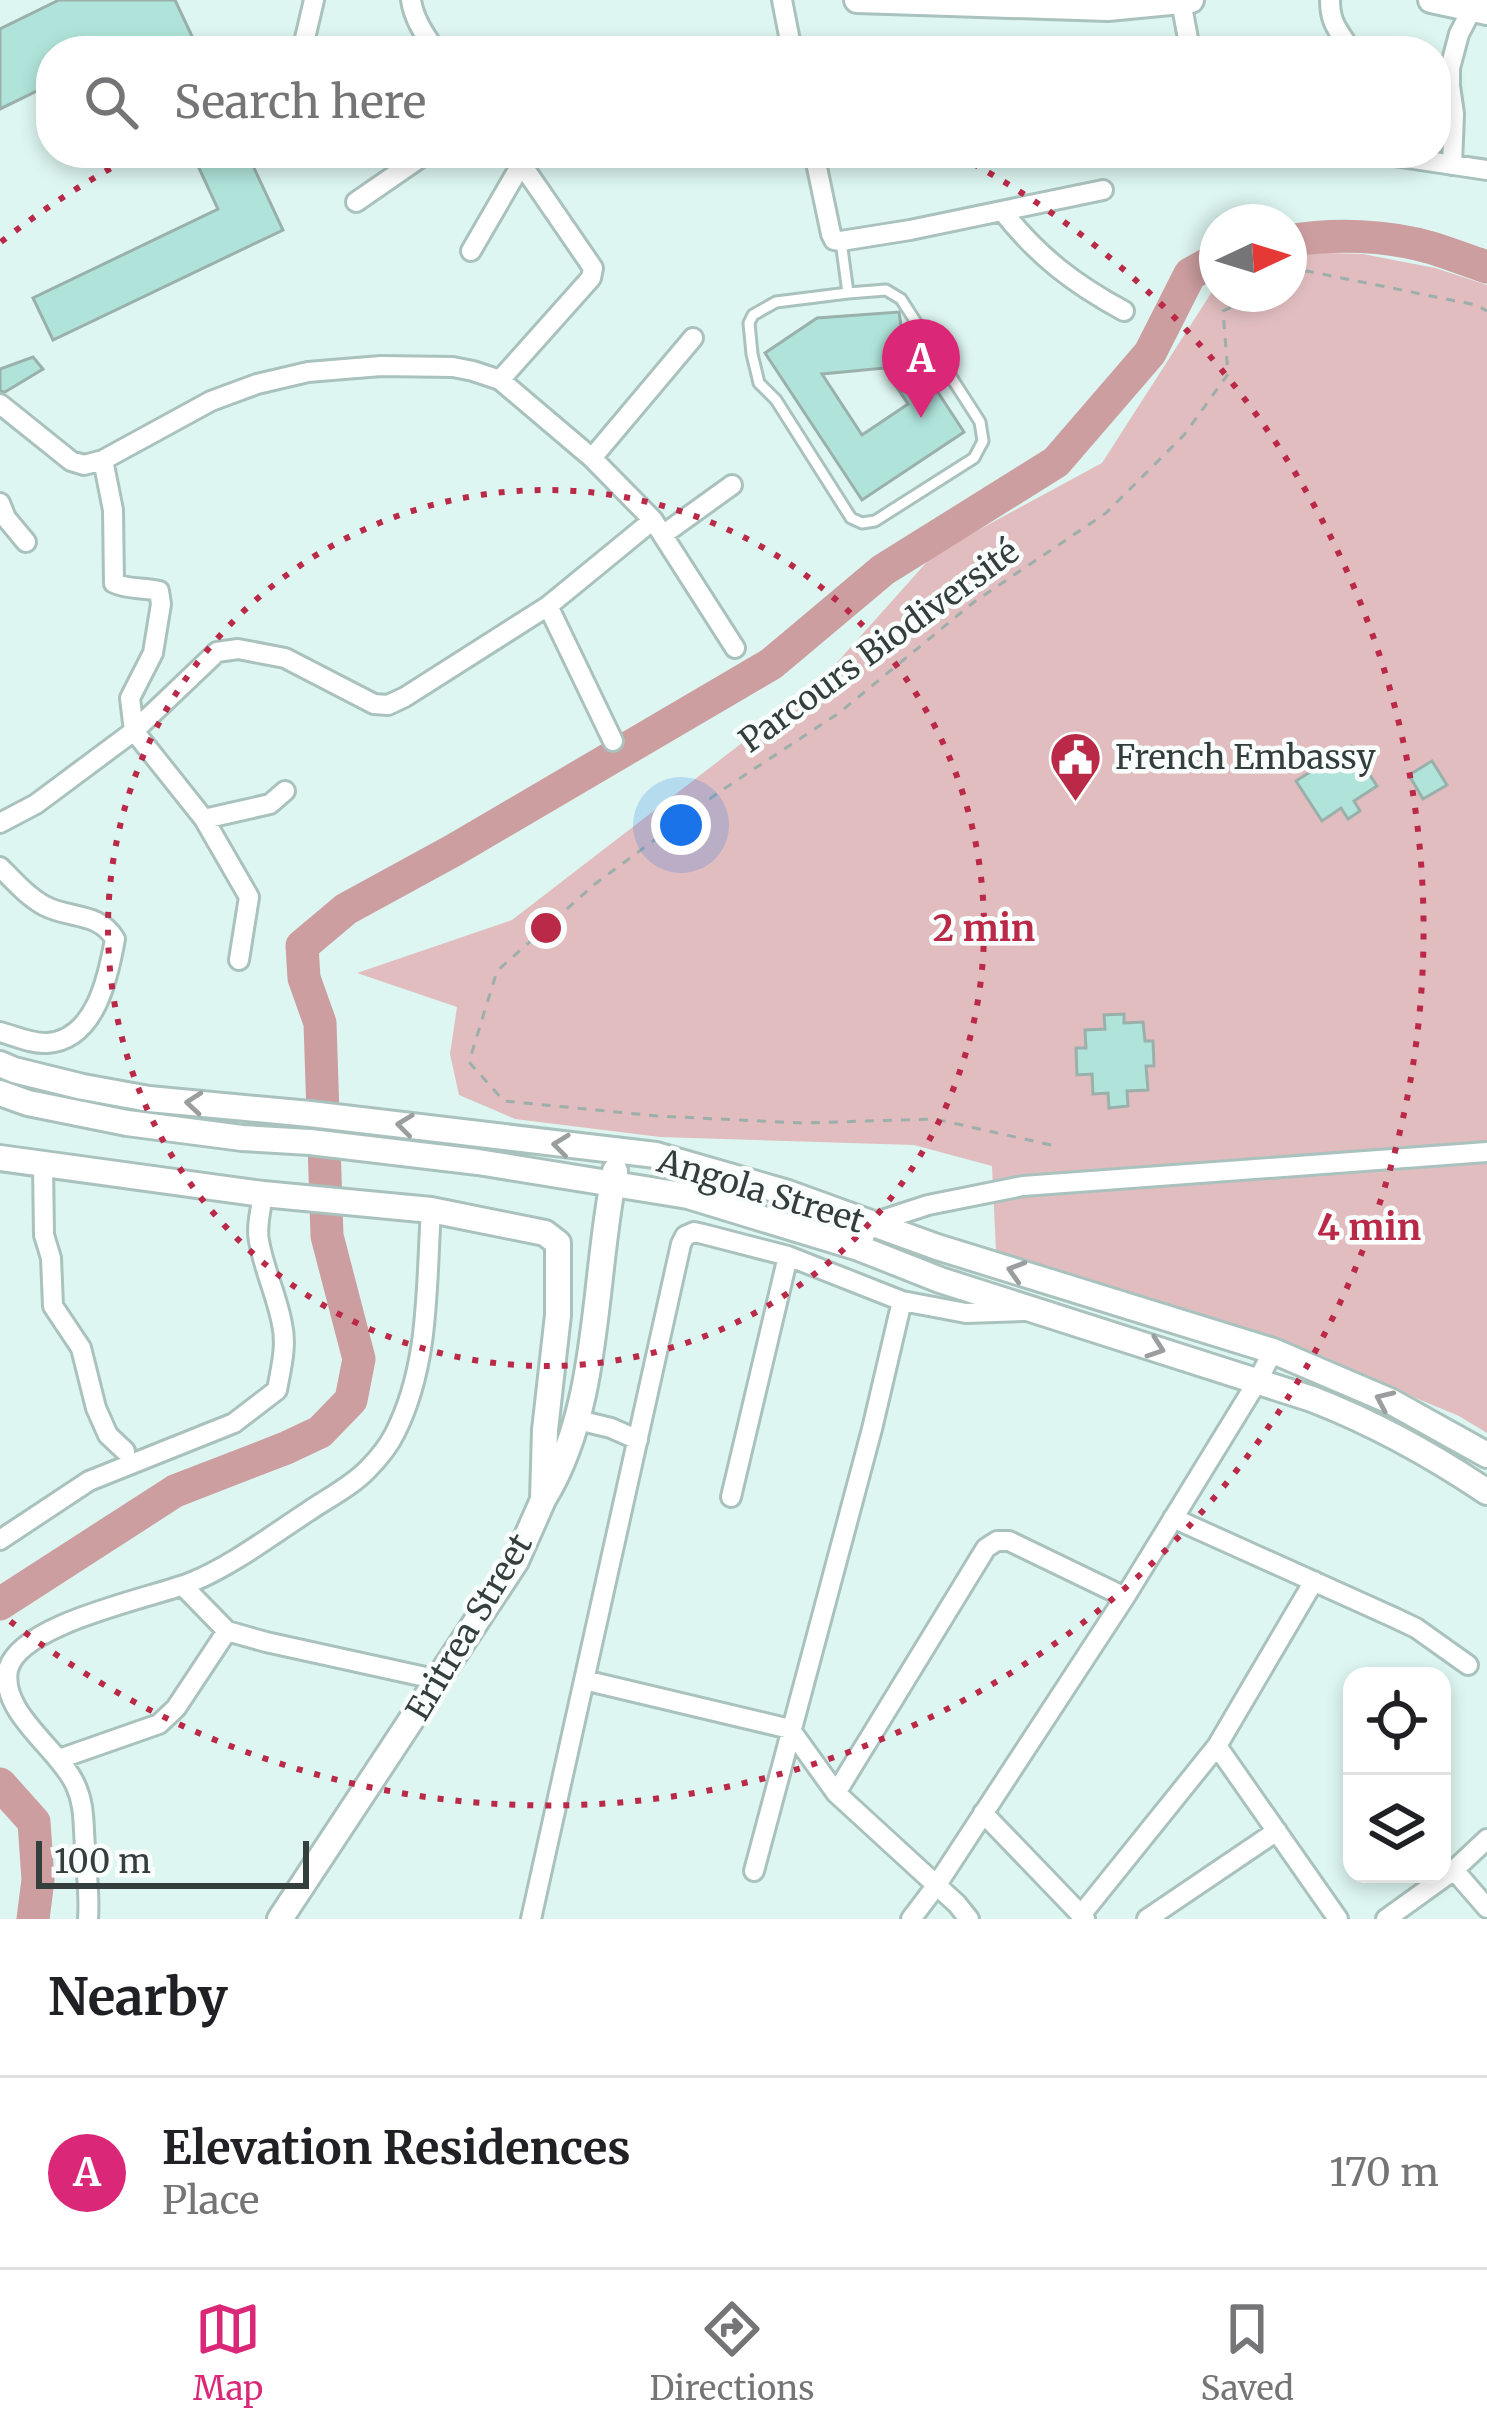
<!DOCTYPE html>
<html lang="en">
<head>
<meta charset="utf-8">
<style>
	body { margin:0; font-family:Merriweather,serif; background:#f2f2f2; color:#202124 }
	.controls { position:absolute; right:36px; bottom:36px; display:grid; overflow:hidden; border-radius:24px; box-shadow:0 6px 18px #0003 }
	.controls button { width:108px; height:108px; display:grid; place-items:center; padding:0; border:0; border-bottom:3px solid #e0e0e0; background:#fff; color:#202124; font:60px sans-serif }
	.compass { position:absolute; left:1199px; top:204px; width:108px; height:108px; border-radius:50%; background:#fff; box-shadow:0 6px 18px #0003; rotate:86deg }
	.scale { position:absolute; left:36px; bottom:30px; width:273px; box-sizing:border-box; padding-left:12px; border:6px solid #343e3c; border-top:0; font-size:33px; line-height:42px; white-space:nowrap; color:#343e3c; -webkit-text-stroke:9px #f9fefd; paint-order:stroke }
	.you { position:absolute; left:681px; top:825px; width:42px; height:42px; margin:-30px; border:9px solid #fff; border-radius:50%; background:#1a73e8; box-shadow:0 0 0 18px #1a73e833 }
	.badge { display:grid; place-items:center; width:78px; height:78px; border-radius:50%; background:#db2777; color:#fff; font-size:39px; font-weight:700 }
	.pin { position:absolute; translate:-50% -99px; filter:drop-shadow(0 3px 6px #0008) }
	.pin::after { content:''; position:absolute; top:63px; width:42px; height:36px; background:inherit; clip-path:polygon(0 0,100% 0,50% 100%) }
	.list { margin:0; padding:0; list-style:none }
	h2 { display:flex; justify-content:space-between; align-items:center; height:156px; margin:0; padding:0 48px; font-size:51px }
	h2 small { font-size:39px; font-weight:400; color:#757577 }
	.list li { display:grid; grid-template-columns:78px 1fr auto; gap:36px; align-items:center; box-sizing:border-box; height:192px; padding:0 48px; border-top:3px solid #e0e0e0 }
	.list b { display:block; font-size:45px; white-space:nowrap }
	.list p { margin:0; font-size:39px; white-space:nowrap; color:#757577 }
	.list em { font-size:39px; font-style:normal; color:#757577 }
	.icon { flex:none; width:66px; height:66px; fill:none; stroke:currentColor; stroke-width:2; stroke-linecap:round; stroke-linejoin:round }
	.map { position:relative; flex:none; width:1487px; height:1919px; overflow:hidden }
	.search { position:absolute; background:#fff; box-shadow:0 6px 18px #0003; left:36px; right:36px; top:36px; height:132px; display:flex; align-items:center; gap:30px; box-sizing:border-box; padding:0 42px; border-radius:48px; color:#757577; font-size:45px }
	.sheet { height:348px; background:#fff }
	nav { display:flex; justify-content:space-around; align-items:center; box-sizing:border-box; height:168px; border-top:3px solid #e0e0e0; background:#fff; font-size:33px; color:#757577 }
	nav a { display:grid; justify-items:center; gap:6px }
	nav .on { color:#db2777 }
	.map>svg:first-child { display:block }
	.green { fill:#e1bdbf }
	.lines { fill:none; stroke-linecap:round; stroke-linejoin:round }
	.river { stroke:#cc9ea0; stroke-width:33 }
	.building { fill:#b0e4da; stroke:#99b0ab; stroke-width:3; fill-rule:evenodd }
	.lane-casing { stroke:#aac2bd; stroke-width:15 }
	.street-casing { stroke:#aac2bd; stroke-width:24 }
	.secondary-casing { stroke:#aac2bd; stroke-width:30 }
	.path { stroke:#9cafab; stroke-width:3; stroke-dasharray:9 9; stroke-linecap:butt }
	.lane { stroke:#fff; stroke-width:9 }
	.street { stroke:#fff; stroke-width:18 }
	.secondary { stroke:#fff; stroke-width:24 }
	.oneway { stroke:#9a9e9e }
	.ring { fill:none; stroke:#ba2947; stroke-width:6; stroke-dasharray:6 12 }
	.labels { text-anchor:middle; dominant-baseline:central; stroke-width:9; stroke-linejoin:round; paint-order:stroke }
	.street-label { font-size:33px; fill:#343e3c; stroke:#f9fefd }
	.poi-label { font-size:33px; fill:#343e3c; stroke:#f9fefd; text-anchor:start }
	.centre { fill:#ba2947; stroke:#f9fefd; stroke-width:6 }
	.ring-label { font-size:36px; text-anchor:middle; font-weight:bold; fill:#ba2947; stroke:#f9fefd; stroke-width:9; stroke-linejoin:round; paint-order:stroke }
</style>
</head>
<body>
<div class="map">
<svg width="1487" height="1919" viewBox="0 0 1487 1919">
	<rect width="100%" height="100%" fill="#ddf6f1"/>
	<!-- green -->
	<path class="green" d="M1292 252 1363 254 1435 268 1487 285V1433L1459 1416 1310 1354 1008 1264 996 1251 992 1166 914 1145 660 1137 515 1119 459 1095 450 1054 457 1007 357 973 512 920 816 686 934 554 1102 463 1217 284V294H1289V253Z"/>
	<g class="lines">
		<!-- river -->
		<path class="river" d="M1289 241C1334 233 1388 235 1432 248 1451 254 1469 261 1487 267
			M0 1604 175 1491 286 1448 320 1432 351 1400 359 1359 327 1236 320 1023 304 978 302 946 346 909 454 850 771 664 883 570 1056 462 1150 353 1190 274 1217 259
			M0 1784 34 1822 38 1880 33 1919"/>
	</g>
	<!-- building -->
	<path class="building" d="M59 0H175L199 51H144L139 41 118 51H51V84L0 109V29Z
		M192 153H247L283 230 53 340 33 298 218 209Z
		M899 312 903 339 964 432 862 500 765 353 817 318ZM884 368 908 404 862 435 822 374Z
		M33 357 43 369 5 392 0 391V369Z
		M1351 746 1377 786 1354 801 1360 811 1348 819 1341 808 1322 821 1296 781Z
		M1432 761 1447 785 1423 799 1409 775Z
		M1124 1014V1023L1143 1022 1145 1041H1153L1154 1066H1146L1148 1090 1127 1091 1128 1106 1109 1108 1108 1093 1093 1094 1092 1074 1077 1075 1076 1048H1086L1085 1030 1105 1029 1104 1015Z"/>
	<g class="lines">
		<defs>
			<path id="lane" d="M841 241 848 293 776 302 753 315 749 323 752 354 759 383 776 400 851 518 862 523 875 521 974 458 983 441 980 422 901 299 886 290 848 293"/>
			<path id="street" d="M411 0C414 20 425 35 436 51
				M782 0 792 51
				M1330 0C1330 25 1339 30 1351 51
				M1181 1 1189 44 1194 51
				M302 51 314 0
				M814 153 831 234 834 240 841 241 910 230 1103 190
				M1374 153 1487 170
				M1452 165 1454 114 1450 86V68L1459 34 1473 7
				M356 202 427 153
				M1003 212C1039 257 1074 284 1124 311
				M471 251 522 163
				M500 380 591 278 593 268 514 153
				M0 404 71 461 84 465 103 460 211 401 257 384 308 372 381 366 453 367 473 371 500 380 592 458 653 520 735 648
				M592 458 693 338
				M103 460 113 510 114 583C129 590 143 587 159 591L161 604 153 653 130 698 134 731
				M0 503 6 518 26 542
				M664 534 732 485
				M548 606 613 741
				M134 731 204 819 249 897 239 960
				M204 819 270 804 285 791
				M0 823 36 804 134 731 217 652 238 649 285 658 374 704 388 705 405 697 548 606 653 520
				M0 867C14 881 28 897 45 906 70 919 99 912 115 939 108 978 95 1040 47 1043 32 1044 15 1036 0 1032
				M43 1164 44 1235 51 1258 53 1306 81 1348 96 1408 108 1435 125 1451
				M859 1248 870 1224 928 1205 1023 1186 1487 1152
				M578 1420 611 1428 638 1440
				M731 1497 788 1256
				M1173 1518 1395 1618 1416 1628 1468 1665
				M0 1540 89 1481 234 1423 277 1390C281 1368 287 1346 282 1324 277 1296 264 1270 259 1241 256 1227 261 1209 263 1194
				M186 1589 227 1631 266 1642 439 1680
				M584 1680 790 1729 836 1793 957 1904 969 1919
				M1217 1746 1338 1919
				M59 1759 159 1724 176 1708 227 1631
				M836 1793 986 1548 997 1541H1009L1125 1597
				M983 1813 1085 1919
				M1454 1870 1487 1908
				M754 1871 872 1429 902 1301
				M1081 1915 1217 1746 1314 1581
				M88 1919C90 1894 86 1871 85 1846 83 1824 85 1805 75 1784 59 1749 0 1713 8 1670 19 1623 152 1598 192 1582 233 1565 272 1535 309 1511 328 1498 352 1486 368 1469 378 1459 389 1445 395 1433 430 1364 426 1285 431 1210
				M531 1919 681 1244 685 1236 694 1232 703 1234 788 1256 902 1301 966 1313 1023 1311
				M911 1919 936 1886 1125 1597 1257 1382 1273 1351
				M1147 1919 1277 1831
				M1386 1919 1454 1870 1487 1839"/>
			<path id="secondary" d="M857 0 1108 8 1191 0
				M1431 0 1487 12
				M0 1064 14 1070 83 1087 149 1099 310 1114 656 1155 788 1193 937 1247 1273 1351 1390 1401 1487 1455
				M0 1093 28 1103 127 1123 242 1138 310 1142 478 1162 688 1196 859 1248 940 1280 1312 1399C1374 1423 1432 1455 1487 1492
				M0 1158 263 1194 431 1210 545 1233 558 1243V1315L545 1430 543 1500 516 1561 280 1919
				M544 1498C601 1405 593 1276 615 1171"/>
		</defs>
		<!-- lane casing -->
		<use href="#lane" class="lane-casing"/>
		<!-- street casing -->
		<use href="#street" class="street-casing"/>
		<!-- secondary casing -->
		<use href="#secondary" class="secondary-casing"/>
		<!-- path -->
		<path class="path" d="M1289 280 1307 271 1476 305 1487 311
			M1051 1145 935 1119 801 1123 657 1116 504 1101 469 1062 497 971 595 884 719 792 839 713 974 602 1106 513 1184 435 1228 374 1223 311 1260 294"/>
		<!-- lane -->
		<use href="#lane" class="lane"/>
		<!-- street -->
		<use href="#street" class="street"/>
		<!-- secondary -->
		<use href="#secondary" class="secondary"/>
	</g>
	<!-- one-way arrows -->
	<defs><path id="oneway-chevron" d="M-2-3.5L2.5 0L-2 3.5" fill="none" stroke-width="1.6" stroke-linecap="round" stroke-linejoin="round" transform="scale(3)"/></defs>
	<g class="oneway">
		<use href="#oneway-chevron" transform="translate(194 1103) rotate(-175)"/>
		<use href="#oneway-chevron" transform="translate(405 1125) rotate(-173)"/>
		<use href="#oneway-chevron" transform="translate(561 1145) rotate(-173)"/>
		<use href="#oneway-chevron" transform="translate(1016 1271) rotate(-163)"/>
		<use href="#oneway-chevron" transform="translate(1156 1348) rotate(19)"/>
		<use href="#oneway-chevron" transform="translate(1384 1400) rotate(-156)"/>
	</g>
	<!-- distance rings -->
	<g class="ring">
		<circle cx="546" cy="928" r="438"/>
		<path d="M1 242A876 876 0 0 1 135 155M957 155A876 876 0 1 1 1 1614"/>
	</g>
	<!-- icons -->
	<defs>
		<symbol id="civic-pin" viewBox="-11 -11 22 30"><path d="M0 17L-7.5 6A9.5 9.5 0 1 1 7.5 6Z" fill="#ba2947" stroke="#f9fefd"/><path d="M-.6-6.5H3V-4.5H.6V-3L4-1V1h2V6H-6V1h2V-1L-.6-3ZM-1.2 2.5V6h2.4V2.5Z" fill="#fff"/></symbol>
	</defs>
	<g fill-rule="evenodd">
		<use href="#civic-pin" x="1046" y="728" width="59" height="81"/>
	</g>
	<g class="labels">
		<!-- street labels -->
		<g class="street-label">
			<text transform="translate(879 646) rotate(-36)">Parcours Biodiversité</text>
			<text transform="translate(761 1191) rotate(17)">Angola Street</text>
			<text transform="translate(469 1627) rotate(-59)">Eritrea Street</text>
		</g>
		<!-- poi labels -->
		<g class="poi-label">
			<text x="1115" y="757">French Embassy</text>
		</g>
	</g>
	<circle cx="546" cy="928" r="18" class="centre"/>
	<g class="ring-label">
		<text x="984" y="941">2 min</text>
		<text x="1369" y="1240">4 min</text>
	</g>
</svg>
<div class="controls">
<button><svg class="icon" aria-label="locate" viewBox="0 0 24 24"><circle cx="12" cy="12" r="6"/><path d="M12 2v4M12 18v4M2 12h4M18 12h4"/></svg></button>
<button><svg class="icon" aria-label="layers" viewBox="0 0 24 24"><path d="M12 4l9 5-9 5-9-5zM3 14l9 5 9-5"/></svg></button>
</div>
<svg class="compass" viewBox="-18 -18 36 36"><path d="M0-13l5 13h-10z" fill="#e53935"/><path d="M0 13l5-13h-10z" fill="#757577"/></svg>
<div class="scale">100 m</div>
<div class="you"></div>
<div class="pin badge" style="left:921px;top:418px">A</div>
<div class="search"><svg class="icon" aria-label="search" viewBox="0 0 24 24"><circle cx="10" cy="10" r="6"/><path d="M15 15l6 6"/></svg>Search here</div>
</div>
<section class="sheet">
<h2>Nearby<small></small></h2>
<ul class="list">
<li><span class="badge">A</span><div><b>Elevation Residences</b><p>Place</p></div><em>170 m</em></li>
</ul>
</section>
<nav>
<a class="on"><svg class="icon" aria-label="map" viewBox="0 0 24 24"><path d="M3 6l6-2 6 2 6-2v14l-6 2-6-2-6 2zM9 4v14M15 6v14"/></svg>Map</a>
<a><svg class="icon" aria-label="directions" viewBox="0 0 24 24"><path d="M12 3l9 9-9 9-9-9zM9 14v-3h6M13 9l2 2-2 2"/></svg>Directions</a>
<a><svg class="icon" aria-label="saved" viewBox="0 0 24 24"><path d="M7 4h10v16l-5-4-5 4z"/></svg>Saved</a>
</nav>
</body>
</html>
